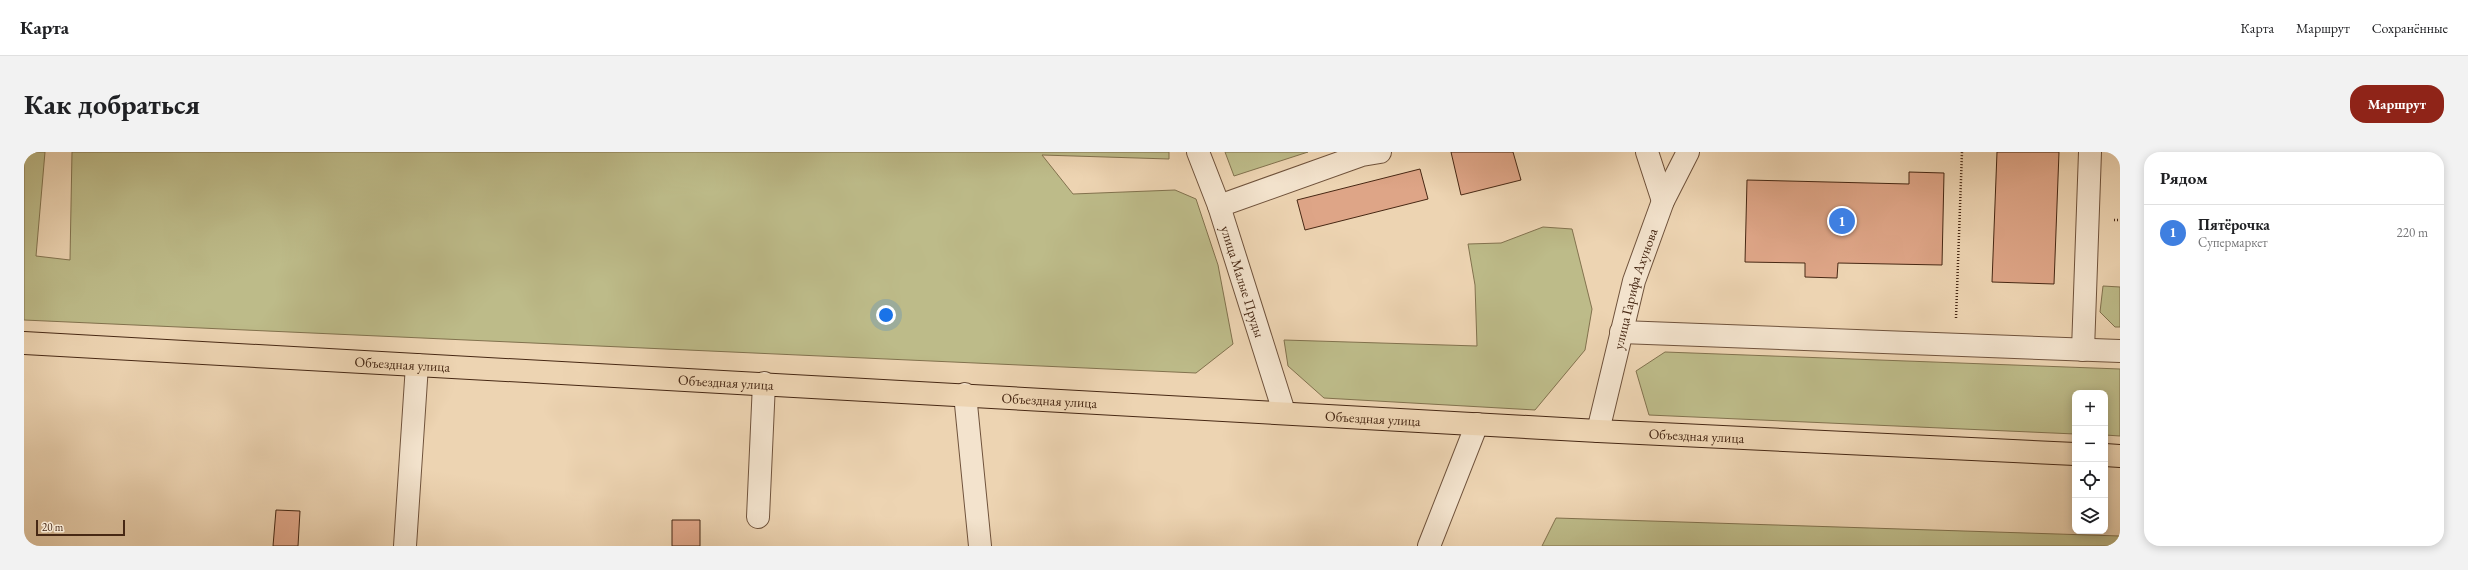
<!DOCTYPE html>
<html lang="ru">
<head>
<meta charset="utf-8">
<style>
	body { margin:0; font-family:"EB Garamond",serif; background:#f2f2f2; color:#202124 }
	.controls { position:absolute; right:12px; bottom:12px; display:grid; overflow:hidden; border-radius:8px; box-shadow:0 2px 10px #0003 }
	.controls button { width:36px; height:36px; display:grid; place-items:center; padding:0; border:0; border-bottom:1px solid #e0e0e0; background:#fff; color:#202124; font:20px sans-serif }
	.scale { position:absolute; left:12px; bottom:10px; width:89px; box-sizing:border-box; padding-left:4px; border:2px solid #472814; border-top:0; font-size:11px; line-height:14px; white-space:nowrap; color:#472814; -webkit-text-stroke:3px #f3e3cd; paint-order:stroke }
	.you { position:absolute; left:862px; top:163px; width:14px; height:14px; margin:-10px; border:3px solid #fff; border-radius:50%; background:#1a73e8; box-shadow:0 0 0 6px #1a73e833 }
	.badge { display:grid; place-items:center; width:26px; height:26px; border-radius:50%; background:#8f2418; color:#fff; font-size:13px; font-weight:700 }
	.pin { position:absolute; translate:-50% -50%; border:2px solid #fff; box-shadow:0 1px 4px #0006 }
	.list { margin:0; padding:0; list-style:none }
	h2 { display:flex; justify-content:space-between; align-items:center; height:52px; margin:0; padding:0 16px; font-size:17px }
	h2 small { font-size:13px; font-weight:400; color:#757577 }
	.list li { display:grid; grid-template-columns:26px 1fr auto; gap:12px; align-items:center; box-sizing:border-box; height:56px; padding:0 16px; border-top:1px solid #e0e0e0 }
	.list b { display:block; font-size:15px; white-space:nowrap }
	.list p { margin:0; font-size:13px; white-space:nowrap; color:#757577 }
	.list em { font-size:13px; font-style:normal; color:#757577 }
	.icon { flex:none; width:22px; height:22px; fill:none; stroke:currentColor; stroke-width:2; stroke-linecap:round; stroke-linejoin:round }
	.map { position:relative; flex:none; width:2096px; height:394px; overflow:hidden; border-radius:16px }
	header { display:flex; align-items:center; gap:24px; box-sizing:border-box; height:56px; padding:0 20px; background:#fff; border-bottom:1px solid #e0e0e0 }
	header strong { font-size:19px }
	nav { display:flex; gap:22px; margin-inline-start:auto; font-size:14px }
	.intro { display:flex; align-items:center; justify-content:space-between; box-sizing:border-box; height:96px; padding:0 24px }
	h1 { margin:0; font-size:28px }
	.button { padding:10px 18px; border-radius:16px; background:#8f2418; color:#fff; font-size:14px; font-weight:700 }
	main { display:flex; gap:24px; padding:0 24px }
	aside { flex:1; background:#fff; border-radius:16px; box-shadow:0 2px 10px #0003 }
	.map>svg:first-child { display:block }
	.green { fill:#bdbb89; stroke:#82724e }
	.building { fill:#dea587; stroke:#472814 }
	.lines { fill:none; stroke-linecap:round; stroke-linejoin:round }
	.minor-casing { stroke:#70533c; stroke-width:24 }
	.major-casing { stroke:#472814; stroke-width:24 }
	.path { stroke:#472814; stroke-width:2.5; stroke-dasharray:1 2; stroke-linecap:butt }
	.minor { stroke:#f3e3cd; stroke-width:22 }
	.major { stroke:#edd4b2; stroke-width:22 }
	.labels { text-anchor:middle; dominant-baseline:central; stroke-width:3; stroke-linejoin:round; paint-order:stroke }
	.street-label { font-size:14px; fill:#472814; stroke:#f3e3cd }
</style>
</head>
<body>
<header>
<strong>Карта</strong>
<nav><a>Карта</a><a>Маршрут</a><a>Сохранённые</a></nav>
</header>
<div class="intro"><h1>Как добраться</h1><a class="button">Маршрут</a></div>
<main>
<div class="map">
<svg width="2096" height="394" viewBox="0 0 2096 394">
	<rect width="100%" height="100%" fill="#edd4b2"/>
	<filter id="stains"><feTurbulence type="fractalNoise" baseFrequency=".005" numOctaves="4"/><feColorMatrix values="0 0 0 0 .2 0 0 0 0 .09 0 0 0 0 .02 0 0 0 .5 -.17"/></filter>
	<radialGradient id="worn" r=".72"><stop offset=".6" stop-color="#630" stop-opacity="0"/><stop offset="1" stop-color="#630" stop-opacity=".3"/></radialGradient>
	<!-- green -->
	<path class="green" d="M0 0H21L12 104 46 108 48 0H1145V7L1018 3 1049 42 1151 38 1172 47 1194 113 1209 192 1172 221 0 168Z
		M1201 0H1284L1210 24Z
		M1519 75 1548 77 1568 157 1561 198 1511 258 1300 246 1264 214 1260 188 1453 194 1451 133 1444 92 1477 91Z
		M2079 134 2096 135V175H2091L2076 160Z
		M1641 200 2096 217V284L2081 283V241H2051V282L1625 263 1612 219Z
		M1532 366 2096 384V394H1518Z"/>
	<!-- building -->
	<path class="building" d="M1427 0H1489L1497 28 1437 43Z
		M1973 0H2035L2030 132 1968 130Z
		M1396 17 1404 47 1281 78 1273 48Z
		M1885 20 1920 21 1918 113 1814 111 1813 126 1781 125V111L1721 110 1723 28 1885 32Z
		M252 358 276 359 274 394H249Z
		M648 368H676V394H648Z"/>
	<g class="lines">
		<defs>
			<g id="minor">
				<path id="s1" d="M1174 0 1195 54 1260 260"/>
				<path d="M1623 0 1639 49"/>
				<path d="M1195 54 1338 3 1356 0"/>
				<path d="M1597 180 2096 199"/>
				<path d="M2059 198 2066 0"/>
				<path d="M941 242 956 394"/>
				<path id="s2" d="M1574 279 1610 129 1639 49 1664 0"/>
				<path d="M734 365 740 231"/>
				<path d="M381 394 393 213"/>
				<path d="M1405 394 1453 272"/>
			</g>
			<g id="major">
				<path id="s3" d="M0 191 1574 279 2051 302"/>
				<path d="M2081 303 2096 304"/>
			</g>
		</defs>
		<!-- minor casing -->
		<use href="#minor" class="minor-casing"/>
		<!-- major casing -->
		<use href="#major" class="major-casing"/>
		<!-- path -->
		<path class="path" d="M2090 68H2096
			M1932 166 1938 0"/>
		<!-- minor -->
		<use href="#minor" class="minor"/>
		<!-- major -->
		<use href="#major" class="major"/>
	</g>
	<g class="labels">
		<!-- street labels -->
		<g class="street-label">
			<text stroke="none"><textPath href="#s1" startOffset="137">улица Малые Пруды</textPath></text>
			<text stroke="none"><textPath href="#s2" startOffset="147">улица Гарифа Ахунова</textPath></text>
			<text stroke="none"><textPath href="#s3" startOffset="379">Объездная улица</textPath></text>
			<text stroke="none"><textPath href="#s3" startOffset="703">Объездная улица</textPath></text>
			<text stroke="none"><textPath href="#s3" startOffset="1027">Объездная улица</textPath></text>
			<text stroke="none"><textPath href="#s3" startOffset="1351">Объездная улица</textPath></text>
			<text stroke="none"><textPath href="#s3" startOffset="1675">Объездная улица</textPath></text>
		</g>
	</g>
	<rect width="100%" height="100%" filter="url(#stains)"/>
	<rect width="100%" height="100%" fill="url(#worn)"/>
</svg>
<div class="controls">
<button>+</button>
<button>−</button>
<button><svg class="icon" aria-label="locate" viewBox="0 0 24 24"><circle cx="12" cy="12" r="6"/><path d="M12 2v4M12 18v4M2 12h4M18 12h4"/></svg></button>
<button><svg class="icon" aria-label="layers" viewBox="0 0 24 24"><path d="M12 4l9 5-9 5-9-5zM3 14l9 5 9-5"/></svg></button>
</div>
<div class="scale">20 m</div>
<div class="you"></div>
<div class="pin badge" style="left:1818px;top:69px;background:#3f7fe0">1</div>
</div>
<aside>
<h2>Рядом<small></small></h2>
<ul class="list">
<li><span class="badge" style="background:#3f7fe0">1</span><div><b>Пятёрочка</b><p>Супермаркет</p></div><em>220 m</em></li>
</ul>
</aside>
</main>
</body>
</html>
